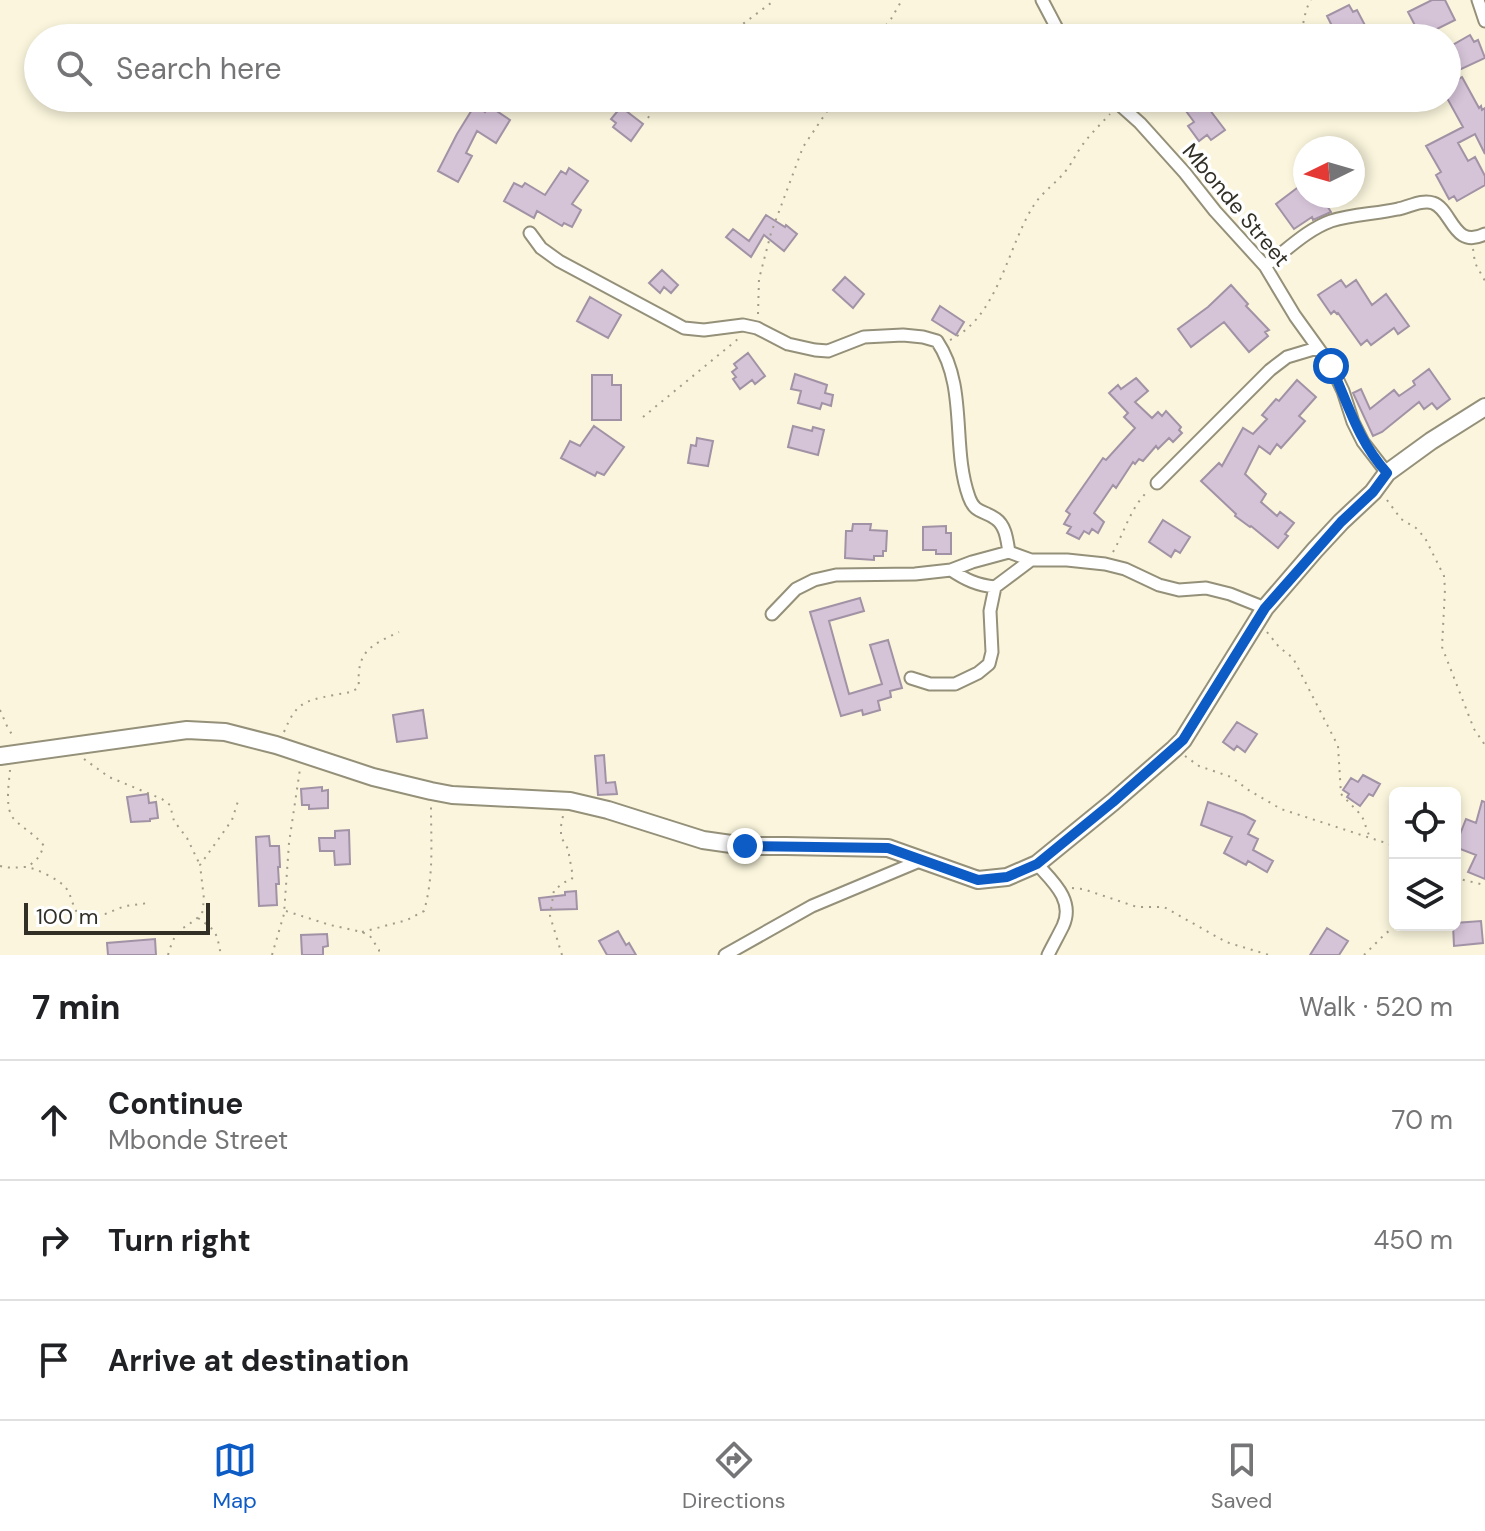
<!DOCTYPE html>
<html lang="en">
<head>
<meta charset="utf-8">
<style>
	body { margin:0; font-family:"DM Sans",sans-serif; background:#f6f6f6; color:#202124 }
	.controls { position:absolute; right:24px; bottom:24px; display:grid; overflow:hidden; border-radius:12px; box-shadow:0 4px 12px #0003 }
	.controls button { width:72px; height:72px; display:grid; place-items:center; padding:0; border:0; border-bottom:2px solid #e0e0e0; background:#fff; color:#202124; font:40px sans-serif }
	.compass { position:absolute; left:1293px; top:136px; width:72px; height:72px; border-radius:50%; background:#fff; box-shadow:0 4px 12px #0003; rotate:265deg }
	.scale { position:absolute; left:24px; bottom:20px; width:186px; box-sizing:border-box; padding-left:8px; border:4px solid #312f26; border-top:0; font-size:22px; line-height:28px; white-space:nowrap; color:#312f26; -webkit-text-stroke:6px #fff; paint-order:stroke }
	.stop { position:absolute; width:24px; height:24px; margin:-18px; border:6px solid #0d5bc5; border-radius:50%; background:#fff }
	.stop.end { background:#0d5bc5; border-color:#fff; box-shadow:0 2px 8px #0008 }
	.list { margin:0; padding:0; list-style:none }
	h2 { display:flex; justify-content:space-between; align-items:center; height:104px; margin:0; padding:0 32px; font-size:34px }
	h2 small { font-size:26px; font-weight:400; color:#757577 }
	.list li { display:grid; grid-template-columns:52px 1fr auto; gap:24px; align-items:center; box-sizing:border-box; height:120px; padding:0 32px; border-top:2px solid #e0e0e0 }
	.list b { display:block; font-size:30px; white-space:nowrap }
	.list p { margin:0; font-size:26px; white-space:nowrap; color:#757577 }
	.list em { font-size:26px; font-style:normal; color:#757577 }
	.icon { flex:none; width:44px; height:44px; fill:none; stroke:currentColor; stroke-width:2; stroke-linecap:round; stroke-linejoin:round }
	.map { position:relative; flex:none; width:1485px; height:955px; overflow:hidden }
	.search { position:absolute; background:#fff; box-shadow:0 4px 12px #0003; left:24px; right:24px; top:24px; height:88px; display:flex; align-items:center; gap:20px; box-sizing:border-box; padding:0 28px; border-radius:44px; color:#757577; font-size:30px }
	.sheet { height:464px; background:#fff }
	nav { display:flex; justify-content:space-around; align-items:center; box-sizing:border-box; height:112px; border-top:2px solid #e0e0e0; background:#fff; font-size:22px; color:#757577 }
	nav a { display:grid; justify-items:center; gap:4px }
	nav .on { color:#0d5bc5 }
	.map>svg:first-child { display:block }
	.building { fill:#d5c3d8; stroke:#a292a5; stroke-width:2 }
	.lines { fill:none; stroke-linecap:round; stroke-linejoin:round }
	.street-casing { stroke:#949079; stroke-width:15 }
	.secondary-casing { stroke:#949079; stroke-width:20 }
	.path { stroke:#a19d8b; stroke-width:2; stroke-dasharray:2 6; stroke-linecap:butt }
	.street { stroke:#fff; stroke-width:11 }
	.secondary { stroke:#fff; stroke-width:16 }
	.route { stroke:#0d5bc5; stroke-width:10 }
	.labels { text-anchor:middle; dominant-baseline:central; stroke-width:7; stroke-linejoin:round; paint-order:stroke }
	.street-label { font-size:22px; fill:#312f26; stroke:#fff }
</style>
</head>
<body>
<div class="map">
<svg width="1485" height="955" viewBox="0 0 1485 955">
	<rect width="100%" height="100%" fill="#faf5dc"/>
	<!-- building -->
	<path class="building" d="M1432 0H1445L1455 20 1421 37 1408 12Z
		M1349 5 1353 12 1357 10 1368 31 1355 38H1347L1344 32 1337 36 1327 16Z
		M1470 35 1474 42 1478 40 1485 58 1457 71 1451 58 1456 56 1451 46Z
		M1462 77 1479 108 1481 106 1482 110 1485 108V154L1475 134 1458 143 1468 161 1475 157 1485 176V185L1457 201 1454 196 1449 199 1436 175 1441 172 1426 146 1463 127 1447 98V85Z
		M1199 101 1203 108 1206 105 1225 130 1211 140 1207 135 1199 141 1188 126 1194 122 1186 111Z
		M475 105 485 112 489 106 510 120 496 143 477 131 466 153 472 156 458 182 438 171 457 134Z
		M621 107 643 124 631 141 613 127 616 123 611 119Z
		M569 168 588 181 572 204 581 210 572 227 564 223 562 226 537 211 534 218 504 201 514 183 522 187 525 183 545 195 561 171 566 174Z
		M1305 182V196H1338L1326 204 1331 212 1313 220 1312 217 1294 229 1276 204Z
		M766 215 785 227 786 225 797 234 784 251 764 235 751 257 726 237 733 229 749 241Z
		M662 270 678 285 671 293 664 287 660 293 649 283Z
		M845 277 864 294 853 308 833 290Z
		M1341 280 1346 287 1356 280 1372 305 1386 294 1409 326 1398 334 1394 328 1371 345 1367 340 1361 345 1338 313 1337 314 1334 311 1331 314 1318 295Z
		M1231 285 1248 304 1246 306 1269 330 1265 332 1268 336 1249 352 1224 322 1191 347 1178 329 1208 307Z
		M590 297 621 315 608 338 577 321Z
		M940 306 964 322 956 335 932 320Z
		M748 353 765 376 755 384 752 380 740 389 733 379 736 377 732 372 737 368 734 364Z
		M1429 369 1450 399 1437 409 1432 403 1424 409 1419 402 1382 432 1373 436 1353 393 1361 389 1370 409 1394 390 1399 396 1415 385 1413 381Z
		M795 374 827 385 825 393 833 395 831 406 822 403 820 409 798 403 801 391 791 389Z
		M592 375H612V385H621V420H592Z
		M1136 378 1148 391 1135 402 1152 418 1158 412 1162 416 1166 411 1181 427 1179 430 1182 433 1173 442 1169 438 1158 449 1156 446 1143 461 1139 459 1135 464 1133 462 1116 488 1113 485 1094 513 1104 522 1098 533 1092 529 1089 534 1084 531 1079 539 1067 533 1071 527 1064 524 1070 514 1066 511 1103 458 1106 460 1135 428 1124 417 1128 413 1109 393 1118 385 1121 389Z
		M1297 380 1316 397 1299 416 1305 421 1281 448 1277 444 1270 454 1259 446 1245 474 1266 494 1261 502 1277 516 1280 512 1294 523 1285 534 1288 536 1278 548 1251 526 1250 527 1235 516 1236 514 1201 481 1219 463 1222 466 1243 428 1253 434 1267 419 1262 415 1276 399 1279 401Z
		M594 426 624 447 604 475 597 472 595 476 561 458 570 441 580 446Z
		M793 426 812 431 813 427 824 430 818 455 788 447Z
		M697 438 713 441 708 466 688 463 691 445 696 446Z
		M1163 520 1190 537 1180 553 1175 550 1171 557 1149 542Z
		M853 524H871L870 530 887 531 886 551H883V556H874V560L845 558 846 531H852Z
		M946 526V533H951V554H936V550H923V527Z
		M860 598 864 611 829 621 849 694 882 684 870 645 888 640 902 688 890 691 891 697 878 701 880 710 863 715 862 710 841 716 810 612Z
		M423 710 427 738 397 742 393 715Z
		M1237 722 1257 734 1245 752 1237 746 1234 750 1223 742Z
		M604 755 606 783 615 782 617 794 598 795 595 756Z
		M1363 775 1380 784 1373 796 1369 794 1360 806 1347 797 1349 794 1343 790 1351 778 1358 782Z
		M322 787V791L328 790V808L309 809V805H302L301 789Z
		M148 794 149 803 156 802 158 818 150 819V821L131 822 127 797Z
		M1482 801 1485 802V879L1468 872 1476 855 1455 847 1466 819 1476 823Z
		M1208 802 1244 815 1255 821 1248 834 1258 839 1253 850 1273 861 1267 872 1248 861 1246 865 1224 853 1232 837 1201 825Z
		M349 830 350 864 335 865 334 851H320L319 838H335V831Z
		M269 836 270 846H279L280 867H278L279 884H276L277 905 259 906 256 837Z
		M576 891 577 909 541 910 539 898 565 895V892Z
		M1481 921 1483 943 1454 946 1453 925H1455V923Z
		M1327 928 1348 941 1339 955H1310Z
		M618 931 626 945 629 943 636 955H607L599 941Z
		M327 934 328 946 323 947V955H302L301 935Z
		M155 939 156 955H108L107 943Z"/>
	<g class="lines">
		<defs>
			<path id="street" d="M1042 0 1062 38
				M1478 0 1485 21
				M1112 98 1140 123 1185 173 1215 211 1265 266 1295 316 1331 366 1343 391 1353 422 1363 442 1387 473
				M530 233 541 248 559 261 684 328 704 330 743 325 757 328 788 344 815 350 828 351 864 337 903 335 923 337 937 341C968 387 951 447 969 497 975 514 984 510 996 519 1006 526 1007 541 1009 552
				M1265 266C1286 251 1306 230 1331 221 1352 214 1376 214 1398 209 1409 207 1422 199 1433 203 1452 209 1453 250 1485 234
				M1157 483 1270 370 1287 357 1317 348
				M951 570C966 580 977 585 995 587
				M772 614 796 589 814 580 836 575 915 574 951 570 972 562 1009 552 1031 560H1067L1105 564 1125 569 1159 585 1179 590 1206 588 1230 594 1265 608
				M911 678 930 684H955L978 673 989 664 992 652 990 611 995 587 1031 560
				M1037 864C1052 881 1075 900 1063 926 1058 936 1053 945 1048 955
				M725 955 812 906 922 860"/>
			<path id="secondary" d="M0 756 187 730 225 732 276 745 373 777 431 791 452 795 570 801 608 810 703 840 745 846H786L888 848 978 880 1007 877 1037 864 1113 802 1174 749 1183 740 1265 608 1315 550 1341 522 1373 492 1387 473 1431 441 1485 407"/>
		</defs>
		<!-- street casing -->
		<use href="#street" class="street-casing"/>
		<!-- secondary casing -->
		<use href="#secondary" class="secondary-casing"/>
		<!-- path -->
		<path class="path" d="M724 38 775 0
			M876 38 891 19 902 0
			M1298 38C1305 26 1303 12 1311 0
			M1139 98C1151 102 1158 104 1170 98
			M648 118 660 98
			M1473 249 1475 263 1485 281
			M758 314 759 279 771 233 803 147 836 98
			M950 340C999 316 1007 247 1034 205 1043 191 1058 182 1068 168 1073 161 1076 154 1081 147 1089 135 1100 125 1110 114
			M643 417 738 339
			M1387 500 1401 519 1416 528 1425 538 1444 576 1445 589 1442 647 1474 729 1485 745
			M1113 552C1125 531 1130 509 1147 492
			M1267 632 1279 647 1293 658 1338 746 1341 794 1362 816 1370 838
			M0 710 7 726 14 738
			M284 732C296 703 303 701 334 695 344 693 350 694 359 687 356 651 371 645 399 632
			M1185 756 1199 766 1231 777 1250 791 1281 809 1389 844 1395 847
			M84 759 109 777 162 799 170 805 174 821 187 838 200 865
			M10 770C9 783 4 811 15 820 25 830 36 835 44 846L39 857 29 866
			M0 866C10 869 17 867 26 867 36 868 60 880 66 888 73 897 72 910 81 916L105 914 125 906 148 903
			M1455 878 1485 885
			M1072 888 1083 889 1137 907H1164L1226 942 1269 955
			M286 911 330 925 362 932 370 936 379 950V955
			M198 918C218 932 216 932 221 955
			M362 932 407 920 424 911C434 876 431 843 431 807
			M168 955C177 924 181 933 202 914L204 899 200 865 232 820 239 798
			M272 955 284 914 289 843 300 769
			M562 955 550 916 554 890 565 882 571 880 573 877 568 849 561 837V826L563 816
			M1364 955 1385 934 1397 925"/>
		<!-- street -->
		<use href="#street" class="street"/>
		<!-- secondary -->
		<use href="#secondary" class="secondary"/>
	</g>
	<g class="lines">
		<!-- route -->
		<path class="route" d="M745 846 888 848 978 880 1007 877 1037 864 1113 802 1183 740 1265 608 1341 522 1373 492 1387 473C1357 439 1349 406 1331 366"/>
	</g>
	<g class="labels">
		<!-- street labels -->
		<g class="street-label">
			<text transform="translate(1236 205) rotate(50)">Mbonde Street</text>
		</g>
	</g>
</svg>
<div class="controls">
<button><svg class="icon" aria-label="locate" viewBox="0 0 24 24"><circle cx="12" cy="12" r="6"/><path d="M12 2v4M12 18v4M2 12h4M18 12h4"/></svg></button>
<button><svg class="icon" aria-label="layers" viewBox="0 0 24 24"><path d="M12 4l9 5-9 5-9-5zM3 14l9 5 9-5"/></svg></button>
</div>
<svg class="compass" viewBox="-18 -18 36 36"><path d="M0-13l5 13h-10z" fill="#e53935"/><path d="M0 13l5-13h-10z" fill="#757577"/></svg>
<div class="scale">100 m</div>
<div class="stop" style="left:1331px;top:366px"></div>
<div class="stop end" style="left:745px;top:846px"></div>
<div class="search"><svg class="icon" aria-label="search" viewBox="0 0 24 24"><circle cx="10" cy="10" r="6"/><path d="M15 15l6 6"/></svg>Search here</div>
</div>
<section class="sheet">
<h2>7 min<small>Walk · 520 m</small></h2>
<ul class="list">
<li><svg class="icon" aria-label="ahead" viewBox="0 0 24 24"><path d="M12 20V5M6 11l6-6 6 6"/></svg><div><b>Continue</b><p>Mbonde Street</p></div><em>70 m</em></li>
<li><svg class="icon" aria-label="right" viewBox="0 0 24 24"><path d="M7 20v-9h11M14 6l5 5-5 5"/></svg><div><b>Turn right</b></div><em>450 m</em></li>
<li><svg class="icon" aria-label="arrive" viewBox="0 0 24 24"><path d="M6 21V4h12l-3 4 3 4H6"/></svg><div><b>Arrive at destination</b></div></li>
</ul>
</section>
<nav>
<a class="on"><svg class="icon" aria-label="map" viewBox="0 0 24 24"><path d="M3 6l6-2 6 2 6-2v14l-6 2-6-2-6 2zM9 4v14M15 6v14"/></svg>Map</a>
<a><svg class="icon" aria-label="directions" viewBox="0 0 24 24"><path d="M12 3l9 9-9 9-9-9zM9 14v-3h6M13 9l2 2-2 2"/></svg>Directions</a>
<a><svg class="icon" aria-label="saved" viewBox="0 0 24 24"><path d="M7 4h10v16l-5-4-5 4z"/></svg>Saved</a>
</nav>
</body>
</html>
